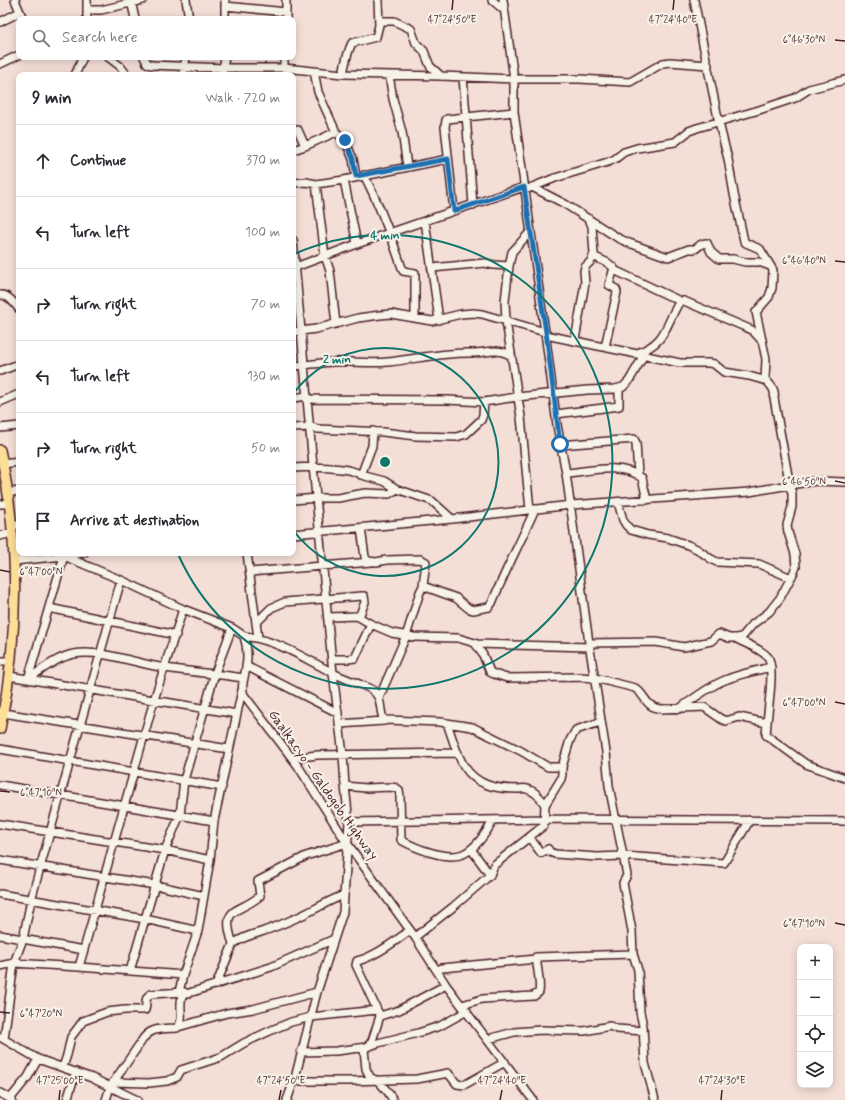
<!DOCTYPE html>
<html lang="en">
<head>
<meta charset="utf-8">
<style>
	body { margin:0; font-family:Mynerve,sans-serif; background:#f2f2f3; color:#2b2b33 }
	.controls { position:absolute; right:12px; bottom:12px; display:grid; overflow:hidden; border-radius:8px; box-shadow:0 2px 10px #0003 }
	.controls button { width:36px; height:36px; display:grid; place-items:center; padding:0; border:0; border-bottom:1px solid #e1e1e2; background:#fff; color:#2b2b33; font:20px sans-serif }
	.stop { position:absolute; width:12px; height:12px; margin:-9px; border:3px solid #1f6fb2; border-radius:50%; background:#fff }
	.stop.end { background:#1f6fb2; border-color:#fff; box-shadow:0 1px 4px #0008 }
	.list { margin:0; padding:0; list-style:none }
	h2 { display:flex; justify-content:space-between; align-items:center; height:52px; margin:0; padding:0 16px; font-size:17px }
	h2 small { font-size:13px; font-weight:400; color:#7c7c81 }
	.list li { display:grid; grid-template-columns:26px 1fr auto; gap:12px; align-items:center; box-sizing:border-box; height:72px; padding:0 16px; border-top:1px solid #e1e1e2 }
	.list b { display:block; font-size:15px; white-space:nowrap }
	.list em { font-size:13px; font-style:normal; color:#7c7c81 }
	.icon { flex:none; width:22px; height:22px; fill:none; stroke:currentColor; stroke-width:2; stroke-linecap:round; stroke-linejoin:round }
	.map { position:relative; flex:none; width:845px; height:1100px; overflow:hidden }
	.search { position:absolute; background:#fff; box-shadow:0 2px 10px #0003; left:16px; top:16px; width:280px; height:44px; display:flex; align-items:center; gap:10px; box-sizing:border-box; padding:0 14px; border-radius:8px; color:#7c7c81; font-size:15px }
	.panel { position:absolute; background:#fff; box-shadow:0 2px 10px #0003; left:16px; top:72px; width:280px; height:484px; border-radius:8px }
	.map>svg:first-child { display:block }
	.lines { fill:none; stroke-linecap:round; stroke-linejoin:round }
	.minor-casing { stroke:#4a1f2b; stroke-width:10 }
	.major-casing { stroke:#4a1f2b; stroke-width:12 }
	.minor { stroke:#f7f3e8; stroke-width:7 }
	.major { stroke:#fcde96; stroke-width:9 }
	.route { stroke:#1f6fb2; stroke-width:5 }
	.ticks { fill:none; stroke:#4a1f2b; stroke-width:1.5 }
	.ring { fill:none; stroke:#0f766e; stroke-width:2 }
	.labels { text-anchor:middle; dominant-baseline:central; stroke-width:4; stroke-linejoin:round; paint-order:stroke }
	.street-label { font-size:14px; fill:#4a1f2b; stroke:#f7f3e8 }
	.ticks-label { font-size:10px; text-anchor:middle; fill:#4a1f2b; stroke:#f7f3e8; stroke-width:4; stroke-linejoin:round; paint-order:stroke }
	.centre { fill:#0f766e; stroke:#f7f3e8; stroke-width:2 }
	.ring-label { font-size:12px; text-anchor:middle; font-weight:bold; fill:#0f766e; stroke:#f7f3e8; stroke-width:4; stroke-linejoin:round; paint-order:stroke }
</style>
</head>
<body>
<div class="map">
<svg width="845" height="1100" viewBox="0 0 845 1100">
	<rect width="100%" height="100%" fill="#f4dfd6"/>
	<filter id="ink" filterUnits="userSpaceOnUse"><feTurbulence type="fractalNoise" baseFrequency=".025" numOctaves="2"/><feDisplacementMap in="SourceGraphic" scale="8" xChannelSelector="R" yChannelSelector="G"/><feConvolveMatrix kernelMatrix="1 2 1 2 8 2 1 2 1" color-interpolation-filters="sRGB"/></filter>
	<g filter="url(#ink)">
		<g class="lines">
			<defs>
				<path id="minor" d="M15 0 23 19
					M131 0 135 19
					M186 0 189 19
					M225 0V19
					M492 0 504 10
					M503 0 514 79V112L545 332 557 425 566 473 589 643 606 752 609 786 627 875 623 883 632 931 633 954 638 970 640 1012 643 1026 645 1063 655 1100
					M225 6 286 12
					M87 10H101L143 0
					M87 19V0
					M286 19V0
					M379 21H394L411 29 416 43 424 51 430 66 441 76
					M0 22 20 12
					M108 57 120 66 127 75
					M144 57 147 63 151 65 224 68H284L343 74 441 76 514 79H580L630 82 663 63 670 62 708 65
					M0 64 19 55
					M284 68V57
					M314 71 318 92 336 132 345 140 353 159 356 177
					M343 74C345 63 347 53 352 43L376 37 379 25 378 0
					M75 75 83 57
					M183 75 186 57
					M222 75 225 57
					M389 75 393 99 402 132 407 166
					M463 77 473 205
					M293 130H298L305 146 293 150
					M305 146 336 132
					M364 175C380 206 392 238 403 271L415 273V318
					M344 180 357 244
					M293 183 306 182 316 184 344 180 448 159
					M316 184 325 256 330 271 336 324
					M532 187 565 204 618 238 629 243 668 257 689 249H695C700 246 700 243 707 243L711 252 719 259H733L745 262H759L770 266
					M525 190 555 178 608 162 615 159 624 152 637 148 675 142 689 131 697 128 759 110 795 98 809 89 845 80
					M454 211 445 127 446 120 447 119 514 112
					M425 221 439 320
					M593 256 608 263 614 268 609 285 616 289 617 292 605 347
					M509 266 512 252 531 231
					M293 268 357 244 524 187
					M432 268 485 263 494 265 509 266 505 301 506 321 521 417 530 510
					M614 270 680 301
					M0 295C8 294 14 303 19 309
					M293 332 316 329 358 318 380 315 391 314 432 321 461 314 473 313 482 314 545 332
					M546 335 680 363H709L714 364 724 372 749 376 767 381
					M575 340 585 283 584 271 585 267 591 261 594 254 592 226 589 219
					M637 353C668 342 665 324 680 301H684L752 330 762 341
					M293 366C306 365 319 363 333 362 351 361 370 364 388 362 416 359 444 352 473 353 486 353 500 347 511 356
					M0 371 19 364
					M293 398 307 396
					M307 399 447 400 484 402 517 397 587 390 615 389 623 387 629 381 644 355
					M0 402 19 394
					M556 414 619 406V388
					M0 428 19 426
					M293 428 310 427 318 429 383 432 416 436 456 437 466 434 481 420 483 415 484 402
					M560 445 634 439 636 443 638 475
					M3 464 19 462
					M293 468C308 467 349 466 361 475L384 481 397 489 432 501 452 519
					M566 473C590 471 621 462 642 478L647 500
					M361 475 372 446 373 431
					M7 493 19 491
					M293 500 317 498H338L365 493 389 494 397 489
					M618 502 623 520 626 525 631 530 648 535 668 538 688 545 697 549 711 559 717 562 759 564 791 578
					M0 504H8
					M11 525H19
					M361 528 365 557 368 561 376 562 387 560 421 559 426 562 423 586 420 592 406 636 379 698
					M293 534 452 519 571 505 749 492 789 485V481L774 398C776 389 770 385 765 379L766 359 756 312 769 297 772 288 773 270 760 249 746 243 744 241 734 194 728 159 719 123 694 0
					M0 536 12 533
					M247 553 258 638
					M14 561 64 556 121 580 183 609 232 628 244 636C247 646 248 657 246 667 245 676 240 687 244 695L298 766 347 843 415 937 446 985 533 1100
					M250 572 371 562
					M121 580 31 900 23 939 14 963 79 967 183 975
					M423 586 456 598 468 608 473 610 489 607 492 603C505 571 521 541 535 509
					M49 608 176 635
					M329 617 357 616 371 624 392 633 414 637 458 638 475 643 483 655 490 672 494 674 507 678 579 677 595 678 635 688C647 696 644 707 662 709L704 707 721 719 726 721 739 717 767 723 766 735 806 764 845 778
					M256 623 271 608 285 602 362 596H364L365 602 359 617
					M244 636C277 640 304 658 333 673 345 679 358 683 371 689 384 698 378 708 384 721L386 720 440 722 472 727 521 751 548 767H562
					M735 638C746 644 760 648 768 657 775 667 768 709 767 723
					M589 643 656 642 684 647 711 641 719 634 729 638H737L743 636 753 624 769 612 780 598 794 572 796 567 795 554 788 532 787 525 792 507V493L789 485 816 481 845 482
					M476 644 590 647
					M332 659H348L355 658 371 624
					M0 661H10
					M246 670V666L338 713
					M9 676 237 714
					M28 679C42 670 57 657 74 654 101 649 137 664 165 668 191 672 218 674 244 678
					M28 679 64 556 84 553
					M679 709C693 699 708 687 725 680 739 674 755 671 771 667
					M3 713 229 749
					M447 723C452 737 456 753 464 766 477 786 496 789 518 789 521 789 524 788 527 789 535 791 541 798 545 805
					M339 724 384 721
					M0 749 222 787
					M292 758 317 755 458 753
					M0 785 214 821
					M345 786 366 788 391 787 396 788 399 790 400 796 401 840C415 848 447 861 463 854 477 848 486 832 494 820
					M349 822 544 819 845 821
					M0 824 165 850 210 860
					M530 838 541 853 548 849 550 852 555 854 597 857 623 856 724 863 750 820
					M471 849 490 875
					M0 860 155 885 204 896
					M0 894 145 919 198 931
					M0 935 84 950
					M415 937 453 907 490 875 494 865 542 827 544 825 545 805 561 779 562 774V767L570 740 576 730 600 722
					M233 944C220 905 237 915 260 896L258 881 306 856 347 843
					M0 966 14 963 4 1039
					M79 967 154 700 183 609
					M437 970 442 968 536 959
					M130 971 165 850 180 815 184 780 215 673 232 628
					M216 985 233 944C242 937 251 935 261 932 273 928 285 923 296 918 313 911 327 901 344 895
					M179 992 183 975 198 931 210 860 214 821 242 690
					M462 1005 482 999 534 996 539 992C541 984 537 967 536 957L633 954
					M379 1014 356 965 357 961C375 957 396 941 410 930
					M178 1027 227 1013 253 1009 317 992
					M0 1037 38 1059 92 1078 137 1100
					M488 1039 514 1032 541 1030 584 1031 610 1026 617 1029 643 1031
					M301 1052 336 1051 367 1047 378 1043 418 1033 440 1026 467 1011
					M63 1067 67 1055 71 1037 83 1021 107 1012 125 1010H145C147 1004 144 997 151 994L184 992
					M294 1081H349L417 1079 448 1073 457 1084 464 1085 505 1062
					M113 1082 149 1083 167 1081 177 1077 181 1070 221 1057 244 1043 274 1029 291 1022 311 1017 377 1010
					M0 1093 12 1100
					M10 1099 28 1077 38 1059
					M67 1100 76 1072
					M106 1100 110 1087 141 1042C149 1027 162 1029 177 1028 186 1019 177 1005 183 995L271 967 334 939
					M287 1100 295 1078 317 992 343 912 349 822 345 786 343 755 333 673 313 466 293 240
					M393 1100 388 1092 379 1082 370 1077 366 1069 364 1049 367 1047 372 1041 380 1016 399 1010 446 985"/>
				<path id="major" d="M0 450C20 541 19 638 0 729"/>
			</defs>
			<!-- minor casing -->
			<use href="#minor" class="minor-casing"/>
			<!-- major casing -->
			<use href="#major" class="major-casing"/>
			<!-- minor -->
			<use href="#minor" class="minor"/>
			<!-- major -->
			<use href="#major" class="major"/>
		</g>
	</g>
	<g class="lines" filter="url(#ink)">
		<!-- route -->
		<path class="route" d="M345 140 353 159 356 176 448 159 454 211 524 187 546 332 560 444"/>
	</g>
	<!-- ticks -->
	<path class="ticks" d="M452 10 453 0M673 10 674 0M835 40 845 41M835 261 845 262M835 481 845 483M0 570 10 572M835 702 845 704M0 791 10 792M835 923 845 925M0 1012 10 1013M59 1100 60 1090M279 1100 281 1090M500 1100 502 1090M721 1100 722 1090"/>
	<!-- distance rings -->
	<g class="ring">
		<path d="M293 394A114 114 0 1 1 293 530"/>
		<path d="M294 254A227 227 0 1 1 178 554"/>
	</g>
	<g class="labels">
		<!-- street labels -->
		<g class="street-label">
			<text transform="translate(323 785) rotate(55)">Gaalkacyo - Galdogob Highway</text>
		</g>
	</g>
	<g class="ticks-label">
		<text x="452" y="23">47°24'50"E</text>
		<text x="673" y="23">47°24'40"E</text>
		<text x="804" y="43">6°46'30"N</text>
		<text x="804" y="264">6°46'40"N</text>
		<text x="804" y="485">6°46'50"N</text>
		<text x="41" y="575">6°47'00"N</text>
		<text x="804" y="706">6°47'00"N</text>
		<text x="41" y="796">6°47'10"N</text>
		<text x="804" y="927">6°47'10"N</text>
		<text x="41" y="1017">6°47'20"N</text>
		<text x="60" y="1084">47°25'00"E</text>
		<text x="281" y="1084">47°24'50"E</text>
		<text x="502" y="1084">47°24'40"E</text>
		<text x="722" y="1084">47°24'30"E</text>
	</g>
	<circle cx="385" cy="462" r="6" class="centre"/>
	<g class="ring-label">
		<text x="385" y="239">4 min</text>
		<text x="337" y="363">2 min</text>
	</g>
</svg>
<div class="controls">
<button>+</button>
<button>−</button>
<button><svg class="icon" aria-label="locate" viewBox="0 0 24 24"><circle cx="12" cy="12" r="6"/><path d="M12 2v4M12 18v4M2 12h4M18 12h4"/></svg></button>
<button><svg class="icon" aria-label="layers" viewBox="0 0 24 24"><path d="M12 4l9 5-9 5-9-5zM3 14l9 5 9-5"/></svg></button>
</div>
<div class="stop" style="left:560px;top:444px"></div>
<div class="stop end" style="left:345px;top:140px"></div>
<div class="search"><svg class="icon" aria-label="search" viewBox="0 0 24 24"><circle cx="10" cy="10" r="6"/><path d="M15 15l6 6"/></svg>Search here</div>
<section class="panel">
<h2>9 min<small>Walk · 720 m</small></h2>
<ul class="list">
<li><svg class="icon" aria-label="ahead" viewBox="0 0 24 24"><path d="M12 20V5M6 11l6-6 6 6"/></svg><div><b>Continue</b></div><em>370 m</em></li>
<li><svg class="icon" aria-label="left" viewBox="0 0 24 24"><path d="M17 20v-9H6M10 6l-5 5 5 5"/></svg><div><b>Turn left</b></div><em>100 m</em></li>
<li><svg class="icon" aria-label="right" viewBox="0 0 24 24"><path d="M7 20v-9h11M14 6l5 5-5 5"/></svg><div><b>Turn right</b></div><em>70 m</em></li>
<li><svg class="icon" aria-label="left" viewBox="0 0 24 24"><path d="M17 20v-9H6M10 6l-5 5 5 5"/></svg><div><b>Turn left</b></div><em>130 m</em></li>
<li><svg class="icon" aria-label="right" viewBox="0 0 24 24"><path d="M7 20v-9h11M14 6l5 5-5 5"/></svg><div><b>Turn right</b></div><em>50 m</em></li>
<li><svg class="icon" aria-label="arrive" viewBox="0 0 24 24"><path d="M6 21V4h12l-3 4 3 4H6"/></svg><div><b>Arrive at destination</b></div></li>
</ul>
</section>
</div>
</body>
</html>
